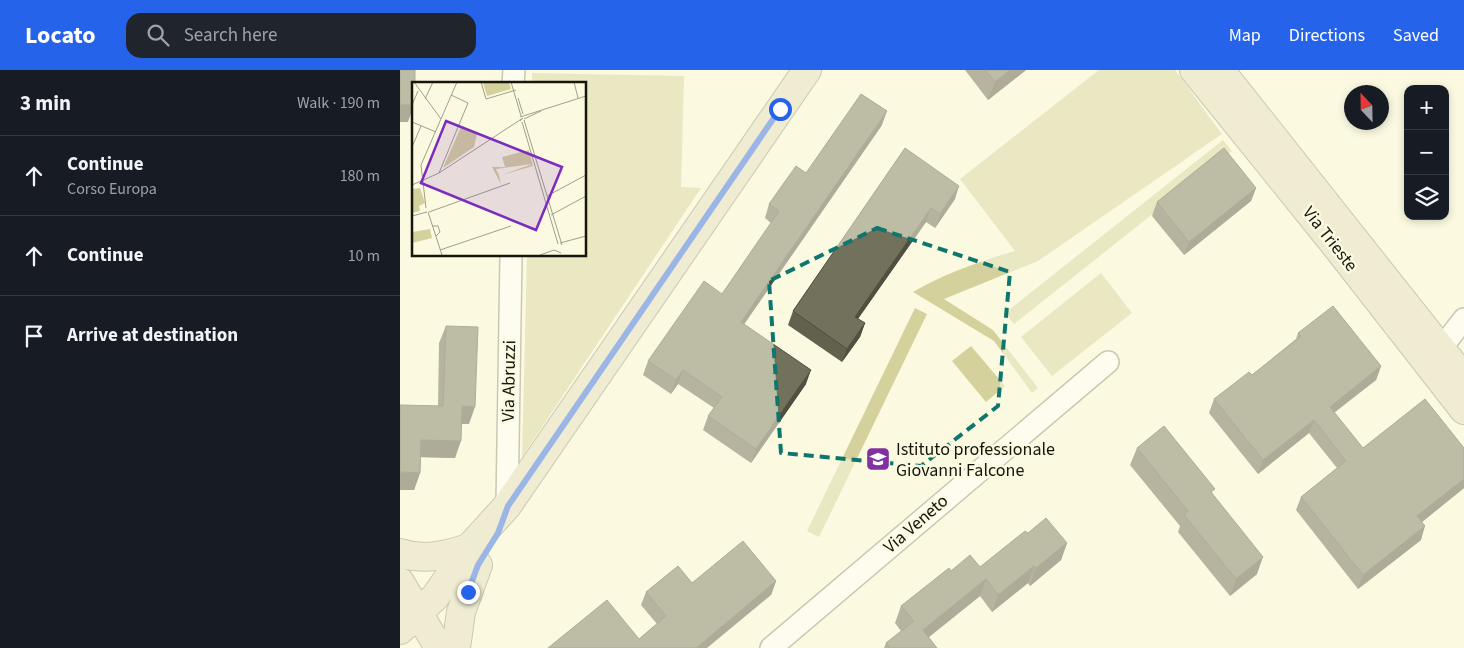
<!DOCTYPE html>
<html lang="en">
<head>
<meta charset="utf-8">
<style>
	body { margin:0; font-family:"Source Sans 3",sans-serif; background:#20242c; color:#f1f3f6 }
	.controls { position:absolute; right:15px; top:15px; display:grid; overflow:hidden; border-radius:10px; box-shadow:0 2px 8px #0003 }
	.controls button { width:45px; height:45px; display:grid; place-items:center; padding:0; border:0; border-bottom:1px solid #363941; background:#171b24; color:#f1f3f6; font:25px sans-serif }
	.compass { position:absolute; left:944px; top:15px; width:45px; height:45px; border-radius:50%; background:#171b24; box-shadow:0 2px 8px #0003; rotate:338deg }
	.stop { position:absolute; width:15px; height:15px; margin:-11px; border:4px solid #2563eb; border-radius:50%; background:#fff }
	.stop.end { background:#2563eb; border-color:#fff; box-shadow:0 1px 5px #0008 }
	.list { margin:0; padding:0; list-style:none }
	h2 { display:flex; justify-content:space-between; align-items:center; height:65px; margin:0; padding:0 20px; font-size:21px }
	h2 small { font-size:16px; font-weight:400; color:#9ea1a6 }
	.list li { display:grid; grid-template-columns:32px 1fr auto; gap:15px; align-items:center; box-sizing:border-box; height:80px; padding:0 20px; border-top:1px solid #363941 }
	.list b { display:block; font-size:19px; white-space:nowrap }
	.list p { margin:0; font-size:16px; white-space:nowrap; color:#9ea1a6 }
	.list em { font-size:16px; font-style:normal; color:#9ea1a6 }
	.icon { flex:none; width:28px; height:28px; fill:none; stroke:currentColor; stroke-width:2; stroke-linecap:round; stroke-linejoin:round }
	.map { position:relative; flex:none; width:1064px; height:578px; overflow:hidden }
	header { display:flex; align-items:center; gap:30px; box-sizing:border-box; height:70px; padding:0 25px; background:#2563eb; color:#fff }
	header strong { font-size:24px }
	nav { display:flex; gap:28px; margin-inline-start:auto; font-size:18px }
	.search { width:350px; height:45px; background:#20242c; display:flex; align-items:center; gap:12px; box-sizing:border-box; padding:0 18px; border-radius:15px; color:#9ea1a6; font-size:19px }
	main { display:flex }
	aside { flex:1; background:#171b24 }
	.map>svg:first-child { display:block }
	.green { fill:#d4d19d }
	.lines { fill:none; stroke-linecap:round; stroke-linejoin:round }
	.street-casing { stroke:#8e8d76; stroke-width:24 }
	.secondary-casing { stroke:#8e8d76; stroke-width:30 }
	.street { stroke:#fff; stroke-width:21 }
	.secondary { stroke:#dfdcbe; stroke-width:28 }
	.wall { fill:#62614e }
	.shaded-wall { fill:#504f40 }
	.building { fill:#72715b; stroke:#504f40 }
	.route { stroke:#2563eb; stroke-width:6 }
	.marked { fill:none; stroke:#0f766e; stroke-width:4; stroke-dasharray:10 6; stroke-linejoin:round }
	.labels { text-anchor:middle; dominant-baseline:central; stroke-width:5; stroke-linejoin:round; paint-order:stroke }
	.street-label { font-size:18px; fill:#16160d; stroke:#fbfae1 }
	.poi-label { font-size:18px; fill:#16160d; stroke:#fbfae1; text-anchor:start }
	.inset-road { fill:none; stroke:#9f9f8c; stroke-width:1 }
	.view { fill:#7b2cbf; fill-opacity:0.15; stroke:#7b2cbf; stroke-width:2.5 }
	.inset-edge { fill:none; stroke:#16160d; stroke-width:2.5 }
</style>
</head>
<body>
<header>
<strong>Locato</strong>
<div class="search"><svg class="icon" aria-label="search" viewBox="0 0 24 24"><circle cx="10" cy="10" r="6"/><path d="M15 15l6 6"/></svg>Search here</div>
<nav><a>Map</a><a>Directions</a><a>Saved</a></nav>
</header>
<main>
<aside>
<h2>3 min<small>Walk · 190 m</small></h2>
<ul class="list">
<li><svg class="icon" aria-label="ahead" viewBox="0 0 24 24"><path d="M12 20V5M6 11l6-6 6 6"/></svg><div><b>Continue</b><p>Corso Europa</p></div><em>180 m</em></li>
<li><svg class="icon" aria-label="ahead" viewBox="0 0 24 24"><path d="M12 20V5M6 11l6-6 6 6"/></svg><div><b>Continue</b></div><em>10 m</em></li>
<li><svg class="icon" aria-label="arrive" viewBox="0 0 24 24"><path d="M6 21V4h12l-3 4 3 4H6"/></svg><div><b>Arrive at destination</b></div></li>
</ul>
</aside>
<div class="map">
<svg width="1064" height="578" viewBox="0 0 1064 578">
	<rect width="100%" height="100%" fill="#fbfae1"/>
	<!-- green -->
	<path class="green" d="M699 0H775L822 64 638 191 544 229 593 260 638 318 632 323 594 271 513 222C544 204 580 191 615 181L560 109Z
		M132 3 284 6 281 117 301 118 122 387 127 185H185V14H132Z
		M823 70 832 81 614 254 605 243Z
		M701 203 732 243 652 306 621 267Z
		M515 238 527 244 419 467 407 461Z
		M571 276 605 316 586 332 552 291Z"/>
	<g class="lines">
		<defs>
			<path id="street" d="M113 14 114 0
				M1032 290 1064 249
				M107 436 111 185
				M371 578 708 292"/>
			<path id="secondary" d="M794 0 936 176 1064 340
				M820 0 1064 308
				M0 483C24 491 46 485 69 478
				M0 512 39 578
				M0 560 35 527 69 478 107 436 407 0
				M56 578 61 542 78 495"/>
		</defs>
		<!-- street casing -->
		<use href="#street" class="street-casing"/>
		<!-- secondary casing -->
		<use href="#secondary" class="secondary-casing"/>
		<!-- street -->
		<use href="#street" class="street"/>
		<!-- secondary -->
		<use href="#secondary" class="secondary"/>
	</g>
	<!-- wall -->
	<path class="wall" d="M565 0H626L588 30Z
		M482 55 344 254 406 314 351 393 303 360 308 346 314 338 278 314 271 324 243 305 248 291 322 224 371 153 365 148 369 134 406 103Z
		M505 78 555 129 535 158 526 152 458 249 465 253 460 267 442 292 388 255 393 241Z
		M856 118 851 131 784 185 752 146 757 132Z
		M46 256 69 354H62L55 388 21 387 20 403 14 420H0L38 336 39 273Z
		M898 263 981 296 976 310 934 342 963 378 1064 418 1022 452 1021 470 958 519 896 440 901 427 937 398 909 363 858 404 809 343 814 329 852 305 896 269Z
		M737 378 813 425 857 504 830 526 778 462 780 456 730 395Z
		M628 463 667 473 661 490 630 516 628 513 592 542 580 526 528 568 537 578H484L486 573 501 561 495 553 501 536 551 501 580 497Z
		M376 511 371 525 239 569 257 554 241 535 246 522 292 513Z"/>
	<!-- shaded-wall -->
	<path class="shaded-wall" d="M610 0H626L588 30 595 12Z
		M0 35H14L8 52H0Z
		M487 41 482 55 336 266 341 252Z
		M559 116 555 129 535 158 540 144Z
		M856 118 851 131 784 185 789 172Z
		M531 138 526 152 450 260 455 247Z
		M465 253 460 267 442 292 447 279Z
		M981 296 976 310 925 350 930 337Z
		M283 300 278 314 271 324 276 310Z
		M411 300 406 314 351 393 356 379Z
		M62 336 75 337 69 354 56 353Z
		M914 350 909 363 858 404 863 390Z
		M21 370 61 371 55 388 15 387Z
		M0 402 20 403 14 420H0Z
		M1064 409V418L1012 460 1017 446Z
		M1025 456 1021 470 958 519 963 505Z
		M667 473 661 490 630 516 636 498Z
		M863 487 857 504 830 526 836 509Z
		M634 496 628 513 592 542 598 525Z
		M586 509 580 526 516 577 523 560Z
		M376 511 371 525 307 578H296Z"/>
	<!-- building -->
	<path class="building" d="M0 0H15V14H14V35H0Z
		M585 0H610L595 12Z
		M461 24 487 41 341 252 411 300 356 379 308 346 322 327 283 300 276 310 248 291 304 211 322 224 379 141 369 134 396 96 406 103Z
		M505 78 559 116 540 144 531 138 455 247 465 253 447 279 393 241Z
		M824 78 856 118 789 172 757 132Z
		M933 236 981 296 930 337 963 378 1025 329 1064 378V409L1017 446 1025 456 963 505 901 427 946 391 914 350 863 390 814 329 849 302 852 305 901 266 898 263Z
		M46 256 78 257 75 337 62 336 61 371 21 370 20 403 0 402V335L43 336Z
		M764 356 815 419 811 422 863 487 836 509 784 445 788 441 737 378Z
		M646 448 667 473 636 498 634 496 598 525 586 509 523 560 537 578H490L486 573 514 551 501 536 549 498 551 501 570 485 580 497 625 461 628 463Z
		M343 471 376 511 296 578H148L207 530 239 569 266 546 246 522 278 496 292 513Z"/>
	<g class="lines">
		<!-- route -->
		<path class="route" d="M68 522 78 495 98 463 108 436 380 39"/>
	</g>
	<!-- marked area -->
	<path d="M0 0H1064V578H0ZM477 158 610 202 598 336 521 396 381 383 369 211Z" fill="#fbfae1" fill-opacity=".55" fill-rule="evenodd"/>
	<path class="marked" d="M477 158 610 202 598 336 521 396 381 383 369 211Z"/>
	<!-- icons -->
	<defs>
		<symbol id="school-square" viewBox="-11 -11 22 22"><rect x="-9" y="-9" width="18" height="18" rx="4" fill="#8231a1" stroke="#fbfae1"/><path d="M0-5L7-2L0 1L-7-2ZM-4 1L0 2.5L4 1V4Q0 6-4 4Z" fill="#fff"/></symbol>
	</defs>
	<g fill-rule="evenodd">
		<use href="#school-square" x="464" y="375" width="28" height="28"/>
	</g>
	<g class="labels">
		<!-- street labels -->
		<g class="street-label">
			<text transform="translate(930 169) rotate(52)">Via Trieste</text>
			<text transform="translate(109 311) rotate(-89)">Via Abruzzi</text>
			<text transform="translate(516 454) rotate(-41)">Via Veneto</text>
		</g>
		<!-- poi labels -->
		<g class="poi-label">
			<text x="496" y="379">Istituto professionale<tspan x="496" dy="21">Giovanni Falcone</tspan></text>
		</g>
	</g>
	<!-- overview -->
	<g transform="translate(12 12)">
		<rect width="174" height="174" fill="#fbfae1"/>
		<path d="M97 0 99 7 75 14 71 1ZM49 45 65 52 62 65 31 86ZM117 68 121 84 90 93 120 82 84 87 87 93 89 102 80 85H93L90 75ZM8 106 13 121 7 124 8 129 0 131V107ZM18 147 20 156 0 161V150Z" fill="#d4d19d"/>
		<path class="inset-road" d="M2 0 29 37M69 0 74 17 104 8M99 0 109 34M162 0 166 16M106 16 111 32M13 17 21 0M0 23 6 9M108 35 174 14M112 37 129 29M112 38 150 163M0 40 24 50M110 40 146 162M0 65 9 44M27 91 56 21 39 13M0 103 27 91 111 36 108 39M135 114 174 93M14 126 9 83 45 0M16 130 30 173M17 130 98 101M139 133 174 114M0 134 15 130M20 144H26L28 150 24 154M148 161 174 154M28 168 99 144M128 173 142 168 149 171"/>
		<path class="view" d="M34 39 150 85 124 148 9 101Z"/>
		<rect width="174" height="174" class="inset-edge"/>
	</g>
</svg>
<div class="controls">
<button>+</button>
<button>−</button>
<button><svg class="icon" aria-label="layers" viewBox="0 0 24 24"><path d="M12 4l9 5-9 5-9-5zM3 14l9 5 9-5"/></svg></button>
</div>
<svg class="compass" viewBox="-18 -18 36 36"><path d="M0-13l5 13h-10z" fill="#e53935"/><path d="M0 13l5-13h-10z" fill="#9ea1a6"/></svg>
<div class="stop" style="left:380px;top:39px"></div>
<div class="stop end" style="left:68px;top:522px"></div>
</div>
</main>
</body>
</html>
